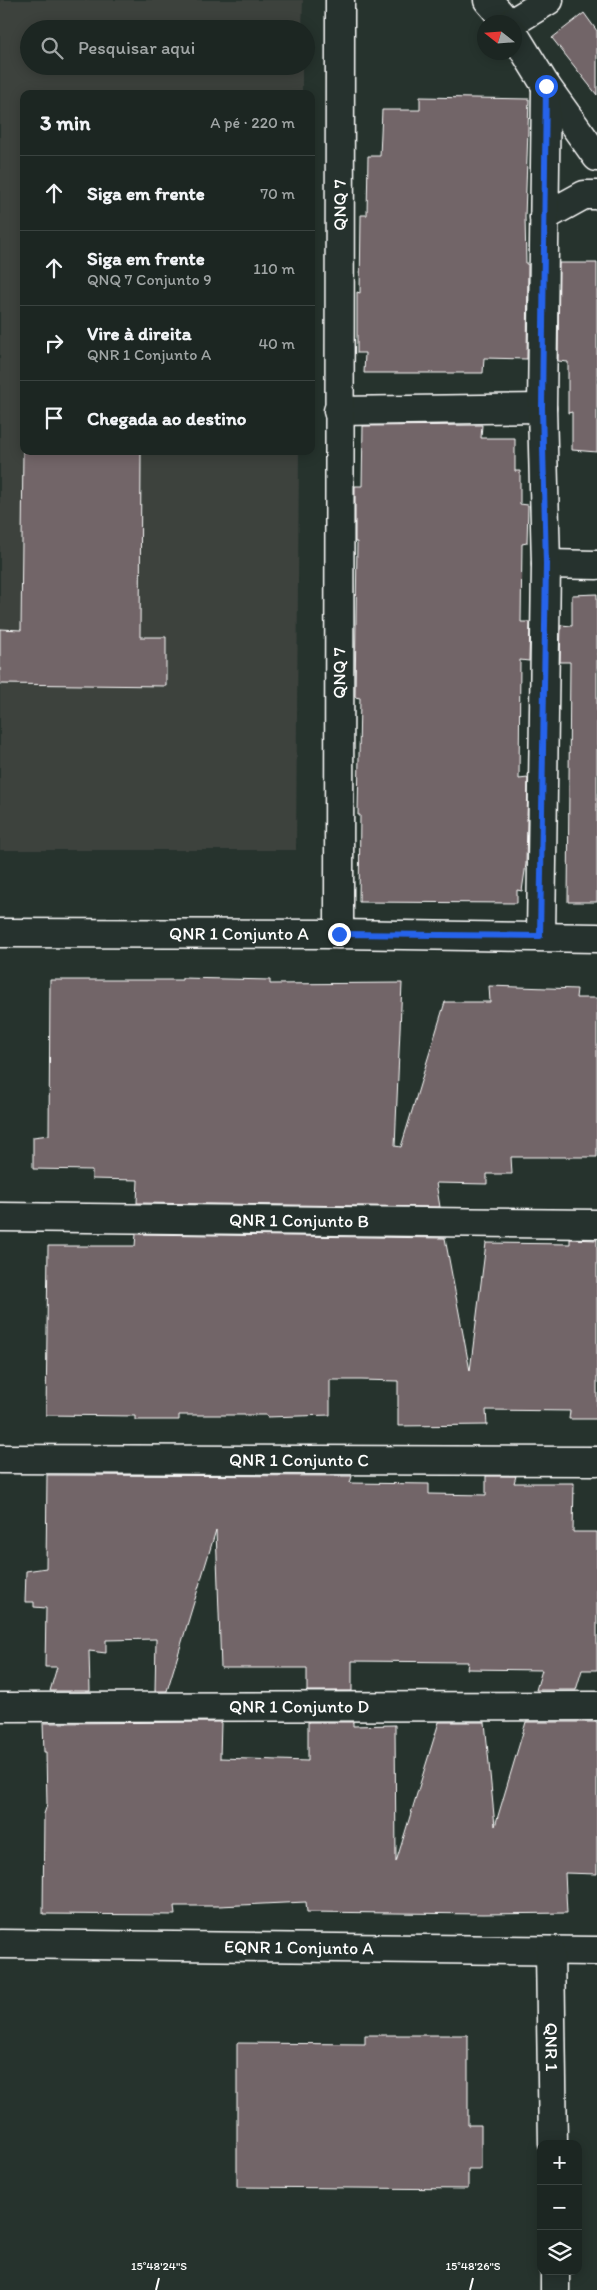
<!DOCTYPE html>
<html lang="pt">
<head>
<meta charset="utf-8">
<style>
	body { margin:0; font-family:Itim,sans-serif; background:#252e2a; color:#f1f3f6 }
	.controls { position:absolute; right:15px; bottom:15px; display:grid; overflow:hidden; border-radius:10px; box-shadow:0 2px 12px #0003 }
	.controls button { width:45px; height:45px; display:grid; place-items:center; padding:0; border:0; border-bottom:1px solid #3a4340; background:#1c2622; color:#f1f3f6; font:25px sans-serif }
	.compass { position:absolute; left:477px; top:15px; width:45px; height:45px; border-radius:50%; background:#1c2622; box-shadow:0 2px 12px #0003; rotate:287deg }
	.stop { position:absolute; width:15px; height:15px; margin:-11px; border:4px solid #2563eb; border-radius:50%; background:#fff }
	.stop.end { background:#2563eb; border-color:#fff; box-shadow:0 1px 5px #0008 }
	.list { margin:0; padding:0; list-style:none }
	h2 { display:flex; justify-content:space-between; align-items:center; height:65px; margin:0; padding:0 20px; font-size:21px }
	h2 small { font-size:16px; font-weight:400; color:#a0a5a5 }
	.list li { display:grid; grid-template-columns:32px 1fr auto; gap:15px; align-items:center; box-sizing:border-box; height:75px; padding:0 20px; border-top:1px solid #3a4340 }
	.list b { display:block; font-size:19px; white-space:nowrap }
	.list p { margin:0; font-size:16px; white-space:nowrap; color:#a0a5a5 }
	.list em { font-size:16px; font-style:normal; color:#a0a5a5 }
	.icon { flex:none; width:28px; height:28px; fill:none; stroke:currentColor; stroke-width:2; stroke-linecap:round; stroke-linejoin:round }
	.map { position:relative; flex:none; width:597px; height:2290px; overflow:hidden }
	.search { position:absolute; background:#1c2622; box-shadow:0 2px 12px #0003; left:20px; top:20px; width:295px; height:55px; display:flex; align-items:center; gap:12px; box-sizing:border-box; padding:0 18px; border-radius:28px; color:#a0a5a5; font-size:19px }
	.panel { position:absolute; background:#1c2622; box-shadow:0 2px 12px #0003; left:20px; top:90px; width:295px; height:365px; border-radius:10px }
	.map>svg:first-child { display:block }
	.built { fill:#3d423e }
	.building { fill:#726567; stroke:#fff }
	.lines { fill:none; stroke-linecap:round; stroke-linejoin:round }
	.street-casing { stroke:#fff; stroke-width:31 }
	.secondary-casing { stroke:#fff; stroke-width:31 }
	.street { stroke:#26332d; stroke-width:28 }
	.secondary { stroke:#26332d; stroke-width:28 }
	.route { stroke:#2563eb; stroke-width:6 }
	.ticks { fill:none; stroke:#fff; stroke-width:2 }
	.labels { text-anchor:middle; dominant-baseline:central; stroke-width:4; stroke-linejoin:round; paint-order:stroke }
	.street-label { font-size:18px; fill:#fff; stroke:#26332d }
	.ticks-label { font-size:12px; text-anchor:middle; fill:#fff; stroke:#26332d; stroke-width:4; stroke-linejoin:round; paint-order:stroke }
</style>
</head>
<body>
<div class="map">
<svg width="597" height="2290" viewBox="0 0 597 2290">
	<rect width="100%" height="100%" fill="#26332d"/>
	<filter id="ink" filterUnits="userSpaceOnUse"><feTurbulence type="fractalNoise" baseFrequency=".02" numOctaves="2"/><feDisplacementMap in="SourceGraphic" scale="10" xChannelSelector="R" yChannelSelector="G"/><feConvolveMatrix kernelMatrix="1 2 1 2 8 2 1 2 1" color-interpolation-filters="sRGB"/></filter>
	<g filter="url(#ink)">
		<!-- built -->
		<path class="built" d="M0 0H303L302 29H29V66H302V94H24V451H299L296 850H0Z"/>
		<!-- building -->
		<path class="building" d="M584 13 597 31V95L552 38Z
			M420 97 529 99 525 217 526 264H528L527 359 484 358 483 373H364L365 353H357V292L360 293 361 215H367L368 156H380L382 110H420Z
			M559 263H597V452L572 450V412L568 413V362L558 361Z
			M482 425 481 438H515V471H520V504L528 505 527 543 522 544 521 622H530L529 661 520 660 519 779 528 778 526 864 522 891 517 890V903L359 902 360 815H358L360 698 355 697 357 542H355V486H362L363 426Z
			M23 451H141L140 637H166V686L0 684V629L21 630Z
			M597 594V902H568L570 662H560L561 625 572 626V595Z
			M182 978 270 980V984L402 983 395 1146 401 1147 445 1002H490L489 986 577 989 576 998H597V1157H511L512 1174H487V1184L436 1183 440 1207 137 1203 138 1180 92 1179V1170L33 1169V1137L49 1135 50 980H182Z
			M136 1234 445 1238 470 1371 486 1243 570 1244V1239L597 1240V1419H569L570 1411 486 1410 487 1425 398 1426V1381L361 1380H330V1415L267 1417V1415H179V1420H135V1416L46 1415 48 1246H135Z
			M47 1475 352 1476 350 1483 429 1484V1494L486 1495V1476H516L514 1483H574L573 1532H597V1670H582L576 1690H536L542 1670 467 1669 468 1662 352 1661V1691H307V1668H221L216 1530 167 1691H155L156 1639 106 1640V1653L89 1651 90 1691H50L57 1667H45L46 1608 34 1607V1602H25L26 1571 46 1568Z
			M221 1722 220 1758 308 1761V1722H353V1726L395 1725 396 1862 439 1722H485L495 1826 526 1722H597V1874L565 1873 567 1913 483 1914 307 1912 306 1902 219 1906H174L175 1915 43 1914 44 1814 47 1805 46 1752H44L43 1723Z
			M365 2035H468V2125H481V2169H468V2189L237 2187V2043L365 2044Z"/>
		<g class="lines">
			<defs>
				<g id="street">
					<path d="M488 0 507 22"/>
					<path d="M513 22 549 0"/>
					<path d="M514 34 546 86 597 157"/>
					<path d="M544 217 584 195H597"/>
					<path d="M338 411 542 408"/>
					<path d="M546 564 597 565"/>
					<path id="s1" d="M339 934 340 0"/>
					<path d="M541 936 546 564 542 408 546 86"/>
					<path id="s2" d="M0 1217 597 1224"/>
					<path id="s3" d="M0 1459 597 1461"/>
					<path id="s4" d="M0 1707 597 1706"/>
					<path id="s5" d="M0 1944 597 1951"/>
					<path id="s6" d="M550 1951 553 2144"/>
					<path d="M555 2271V2290"/>
				</g>
				<g id="secondary">
					<path id="s7" d="M0 933 339 934 597 938"/>
				</g>
			</defs>
			<!-- street casing -->
			<use href="#street" class="street-casing"/>
			<!-- secondary casing -->
			<use href="#secondary" class="secondary-casing"/>
			<!-- street -->
			<use href="#street" class="street"/>
			<!-- secondary -->
			<use href="#secondary" class="secondary"/>
		</g>
	</g>
	<g class="lines" filter="url(#ink)">
		<!-- route -->
		<path class="route" d="M339 934 540 936 546 564 542 408 546 86"/>
	</g>
	<!-- ticks -->
	<path class="ticks" d="M156 2290 159 2278M470 2290 473 2278"/>
	<g class="labels">
		<!-- street labels -->
		<g class="street-label">
			<text stroke="none"><textPath href="#s1" startOffset="729">QNQ 7</textPath></text>
			<text stroke="none"><textPath href="#s1" startOffset="261">QNQ 7</textPath></text>
			<text stroke="none"><textPath href="#s7" startOffset="239">QNR 1 Conjunto A</textPath></text>
			<text stroke="none"><textPath href="#s2" startOffset="299">QNR 1 Conjunto B</textPath></text>
			<text stroke="none"><textPath href="#s3" startOffset="299">QNR 1 Conjunto C</textPath></text>
			<text stroke="none"><textPath href="#s4" startOffset="299">QNR 1 Conjunto D</textPath></text>
			<text stroke="none"><textPath href="#s5" startOffset="299">EQNR 1 Conjunto A</textPath></text>
			<text stroke="none"><textPath href="#s6" startOffset="96">QNR 1</textPath></text>
		</g>
	</g>
	<g class="ticks-label">
		<text x="159" y="2270">15°48'24"S</text>
		<text x="473" y="2270">15°48'26"S</text>
	</g>
</svg>
<div class="controls">
<button>+</button>
<button>−</button>
<button><svg class="icon" aria-label="layers" viewBox="0 0 24 24"><path d="M12 4l9 5-9 5-9-5zM3 14l9 5 9-5"/></svg></button>
</div>
<svg class="compass" viewBox="-18 -18 36 36"><path d="M0-13l5 13h-10z" fill="#e53935"/><path d="M0 13l5-13h-10z" fill="#a0a5a5"/></svg>
<div class="stop" style="left:546px;top:86px"></div>
<div class="stop end" style="left:339px;top:934px"></div>
<div class="search"><svg class="icon" aria-label="search" viewBox="0 0 24 24"><circle cx="10" cy="10" r="6"/><path d="M15 15l6 6"/></svg>Pesquisar aqui</div>
<section class="panel">
<h2>3 min<small>A pé · 220 m</small></h2>
<ul class="list">
<li><svg class="icon" aria-label="ahead" viewBox="0 0 24 24"><path d="M12 20V5M6 11l6-6 6 6"/></svg><div><b>Siga em frente</b></div><em>70 m</em></li>
<li><svg class="icon" aria-label="ahead" viewBox="0 0 24 24"><path d="M12 20V5M6 11l6-6 6 6"/></svg><div><b>Siga em frente</b><p>QNQ 7 Conjunto 9</p></div><em>110 m</em></li>
<li><svg class="icon" aria-label="right" viewBox="0 0 24 24"><path d="M7 20v-9h11M14 6l5 5-5 5"/></svg><div><b>Vire à direita</b><p>QNR 1 Conjunto A</p></div><em>40 m</em></li>
<li><svg class="icon" aria-label="arrive" viewBox="0 0 24 24"><path d="M6 21V4h12l-3 4 3 4H6"/></svg><div><b>Chegada ao destino</b></div></li>
</ul>
</section>
</div>
</body>
</html>
